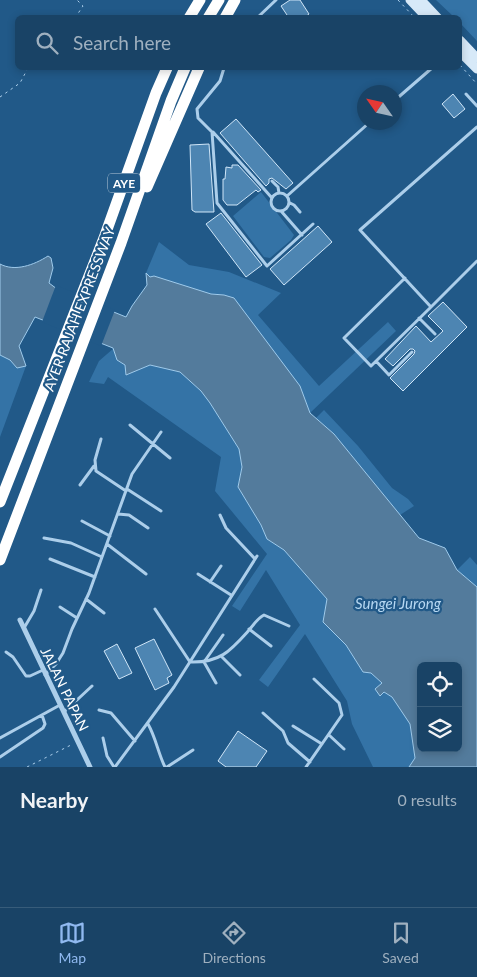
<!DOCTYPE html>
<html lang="en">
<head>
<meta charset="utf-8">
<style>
	body { margin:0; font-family:Lato,sans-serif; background:#224a6c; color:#f1f3f6 }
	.controls { position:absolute; right:15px; bottom:15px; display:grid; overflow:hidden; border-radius:8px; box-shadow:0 2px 8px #0003 }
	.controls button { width:45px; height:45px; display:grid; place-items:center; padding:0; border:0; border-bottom:1px solid #375c7a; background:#194366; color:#f1f3f6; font:25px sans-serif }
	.compass { position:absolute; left:357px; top:85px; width:45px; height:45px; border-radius:50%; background:#194366; box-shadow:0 2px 8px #0003; rotate:304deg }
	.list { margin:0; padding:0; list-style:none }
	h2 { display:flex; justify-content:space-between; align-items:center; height:65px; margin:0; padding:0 20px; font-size:21px }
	h2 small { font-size:16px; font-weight:400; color:#9fb0bf }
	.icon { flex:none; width:28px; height:28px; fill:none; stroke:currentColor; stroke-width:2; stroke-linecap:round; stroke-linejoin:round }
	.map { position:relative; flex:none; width:477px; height:767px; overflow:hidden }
	.search { position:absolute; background:#194366; box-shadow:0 2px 8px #0003; left:15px; right:15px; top:15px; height:55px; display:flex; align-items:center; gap:12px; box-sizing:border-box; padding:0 18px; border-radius:8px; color:#9fb0bf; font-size:19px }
	.sheet { height:140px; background:#194366 }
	nav { display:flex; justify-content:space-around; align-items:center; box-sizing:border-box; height:70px; border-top:1px solid #375c7a; background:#194366; font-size:14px; color:#9fb0bf }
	nav a { display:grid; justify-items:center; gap:2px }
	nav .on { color:#90b9f0 }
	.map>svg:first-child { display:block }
	.green { fill:#3473a6 }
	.water { fill:#537b9c; stroke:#9fcbec; fill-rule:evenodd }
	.pier { fill:#215988 }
	.building { fill:#4d85b2; stroke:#d0e6f8 }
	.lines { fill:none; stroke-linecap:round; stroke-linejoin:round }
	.path { stroke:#acceea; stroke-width:1; stroke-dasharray:2.5 4; stroke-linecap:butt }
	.lane { stroke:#acceea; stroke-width:3 }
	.street { stroke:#acceea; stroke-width:5 }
	.secondary { stroke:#d7e9f8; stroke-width:9 }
	.highway { stroke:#fff; stroke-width:11 }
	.labels { text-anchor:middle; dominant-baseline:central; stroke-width:4.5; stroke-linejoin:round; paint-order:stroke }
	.shield { fill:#215988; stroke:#bccddb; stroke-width:1 }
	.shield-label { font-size:12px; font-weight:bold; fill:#fff }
	.street-label { font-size:14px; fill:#fff; stroke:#215988 }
	.water-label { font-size:15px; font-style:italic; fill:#b7d8f2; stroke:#215988 }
</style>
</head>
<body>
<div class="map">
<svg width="477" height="767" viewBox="0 0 477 767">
	<rect width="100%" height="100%" fill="#215988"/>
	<!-- green -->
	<path class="green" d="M436 0H477V41L460 23V18L454 17Z
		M261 192 294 235 291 240 270 258 264 257 233 216Z
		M159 242 189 265 229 272 281 293 258 315 319 386 388 322 396 331 310 413 300 386 224 295 211 294 150 277 146 273Z
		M114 348 117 360 136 371 150 365 180 372 201 391 210 403 239 449 242 467 238 487 261 525 267 539 284 550 327 599 323 622 346 645 363 672 371 673 382 683 375 689 384 692 392 697 410 724 415 758 409 767H373L352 724 347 701 305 634 268 687 259 680 300 625 266 570 240 611 232 606 267 554 215 491 221 457 108 377 104 384 89 382 99 361Z
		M0 355 10 360 17 368 26 366 0 437Z
		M324 410 358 446 392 488 408 499 414 506 400 515 334 434 316 418Z
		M470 557 477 565V587L457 570Z"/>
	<!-- water -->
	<path class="water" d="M48 256 51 258 53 268 49 283 57 289 126 317 132 306 147 285 146 273 150 277 154 276 211 294 224 295 234 298 300 386 310 413 334 434 419 538 445 548 457 570 477 587V767H409L415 758 410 724 392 697 384 692 380 696 375 689 382 683 371 673 363 672 346 645 323 622 327 599 284 550 267 539 261 525 238 487 242 467 239 449 210 403 201 391 180 372 150 365 126 375 125 365 117 360 113 348 35 317 19 346 26 366 17 368 10 360 0 355V264C15 272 34 265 48 256ZM421 666H458V748H421Z"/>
	<!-- pier -->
	<path class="pier" d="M56 285 115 310 101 346 42 322Z"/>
	<!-- building -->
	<path class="building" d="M290 0H300L309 14 304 18H289L281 6Z
		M453 94 465 109 454 118 442 104Z
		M236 119 293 183 286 189 272 178 269 179V183L266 186 220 133Z
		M209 144 214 212H195L192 210 190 145Z
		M232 165H238L261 190 258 192 256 190 237 205H227L223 200V179H225L226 167 232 168Z
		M221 213 262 265 246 277 206 224Z
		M318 226 332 242 284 285 270 269Z
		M443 302 467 327 403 391 390 378 414 354 415 351 413 349H410L393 366 385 359 416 326 431 342 443 331 428 316Z
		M154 639 172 675 167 678 169 683 155 690 135 648Z
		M117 644 132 673 119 679 104 651Z
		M238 731 267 751 256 767H226L218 761Z"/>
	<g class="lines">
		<!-- path -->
		<path class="path" d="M398 0 415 18
			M75 18 83 6 77 0
			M460 65 477 84
			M0 97 20 83 28 68
			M27 767 73 744"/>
		<!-- lane -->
		<path class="lane" d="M257 18 276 0
			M224 68 220 81 197 109 198 118 212 132 217 203 267 266 313 224
			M466 94 477 106
			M394 101 432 68
			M477 127 360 230 431 307 477 261
			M213 132 272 198
			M272 181 278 187 279 193
			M271 202a9 9 0 1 1 18 0a9 9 0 1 1-18 0Z
			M287 196 370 122
			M290 203 294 205 300 212
			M281 211 302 235
			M405 278 344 338 371 366 431 307
			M419 318 435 334
			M376 361 389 375 412 352
			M130 425 170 458
			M101 439 95 460 96 471 126 491
			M80 485 94 466
			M127 489 161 511
			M118 514 129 515 148 528
			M220 515 226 528 255 559
			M82 521 110 536
			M44 538 71 543 102 557
			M107 544 146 574
			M50 559 95 577
			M198 574 231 595
			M210 582 221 566
			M86 599 104 613
			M60 607 77 618
			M155 609 190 662C221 663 231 650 250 629 254 624 258 618 264 615L289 626
			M24 628 34 611 41 590
			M249 629 271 646
			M6 652 13 657 26 676H30L43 670
			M221 656 240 675
			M45 675 56 664 63 653 72 629 89 593 132 474 161 432
			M216 683 204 662 223 635
			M99 710 111 713 135 741
			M64 712 92 686
			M263 713 283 731 288 743 310 762
			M148 724C156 738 158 753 165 767
			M293 726 322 744
			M329 735 344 749
			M0 738 60 705
			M103 738 107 756 114 767
			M0 757 43 728 45 724 42 715
			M115 767 174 687 257 556
			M167 767 193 750
			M306 767 342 715 339 703 314 679"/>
		<!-- street -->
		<path class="street" d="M20 620 90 767"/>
		<!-- secondary -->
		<path class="secondary" d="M410 0 427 18
			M421 0 438 18
			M460 40 477 58
			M460 52 477 69"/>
		<!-- highway -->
		<path class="highway" d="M189 18 200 0
			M208 18 219 0
			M225 18 235 0
			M147 187 199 68
			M0 502 104 238 156 93 167 68
			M0 560 121 243 171 101 185 68"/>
	</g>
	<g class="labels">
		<!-- shield labels -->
		<rect class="shield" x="108" y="173.5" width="32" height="19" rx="4"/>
		<g class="shield-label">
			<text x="124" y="183">AYE</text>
		</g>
		<!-- street labels -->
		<g class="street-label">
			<text transform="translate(79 309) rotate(-69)">AYER RAJAH EXPRESSWAY</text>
			<text transform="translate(65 689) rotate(64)">JALAN PAPAN</text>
		</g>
		<!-- water labels -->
		<g class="water-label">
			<text x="398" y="603">Sungei Jurong</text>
		</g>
	</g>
</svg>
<div class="controls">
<button><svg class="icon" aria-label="locate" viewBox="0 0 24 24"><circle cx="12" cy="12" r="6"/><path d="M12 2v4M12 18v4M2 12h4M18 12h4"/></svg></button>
<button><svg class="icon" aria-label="layers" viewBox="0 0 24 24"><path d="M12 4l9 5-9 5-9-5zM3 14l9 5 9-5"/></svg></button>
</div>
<svg class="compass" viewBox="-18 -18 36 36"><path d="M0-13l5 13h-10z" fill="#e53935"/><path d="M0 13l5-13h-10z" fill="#9fb0bf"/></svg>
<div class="search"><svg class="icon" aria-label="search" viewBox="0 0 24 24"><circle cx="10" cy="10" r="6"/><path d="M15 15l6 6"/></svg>Search here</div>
</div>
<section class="sheet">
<h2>Nearby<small>0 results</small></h2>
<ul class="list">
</ul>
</section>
<nav>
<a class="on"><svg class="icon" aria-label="map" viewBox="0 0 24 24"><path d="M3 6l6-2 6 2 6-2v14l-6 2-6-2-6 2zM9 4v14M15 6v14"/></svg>Map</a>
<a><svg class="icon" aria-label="directions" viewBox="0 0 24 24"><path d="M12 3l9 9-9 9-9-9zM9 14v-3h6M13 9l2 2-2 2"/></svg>Directions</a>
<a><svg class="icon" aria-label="saved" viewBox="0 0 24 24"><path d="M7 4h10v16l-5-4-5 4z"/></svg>Saved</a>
</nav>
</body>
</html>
